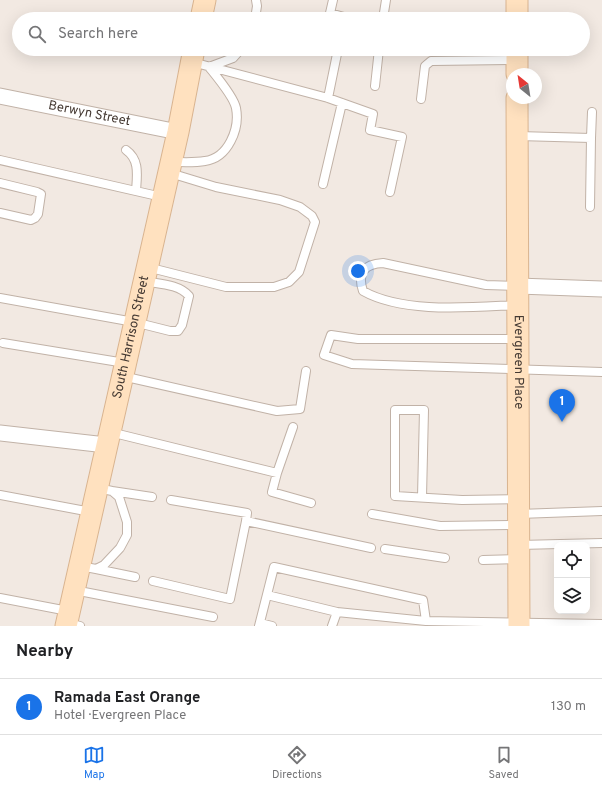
<!DOCTYPE html>
<html lang="en">
<head>
<meta charset="utf-8">
<style>
	body { margin:0; font-family:Overpass,sans-serif; background:#f6f6f6; color:#202124 }
	.controls { position:absolute; right:12px; bottom:12px; display:grid; overflow:hidden; border-radius:8px; box-shadow:0 4px 16px #0002 }
	.controls button { width:36px; height:36px; display:grid; place-items:center; padding:0; border:0; border-bottom:1px solid #e0e0e0; background:#fff; color:#202124; font:20px sans-serif }
	.compass { position:absolute; left:506px; top:68px; width:36px; height:36px; border-radius:50%; background:#fff; box-shadow:0 4px 16px #0002; rotate:330deg }
	.you { position:absolute; left:358px; top:271px; width:14px; height:14px; margin:-10px; border:3px solid #fff; border-radius:50%; background:#1a73e8; box-shadow:0 0 0 6px #1a73e833 }
	.badge { display:grid; place-items:center; width:26px; height:26px; border-radius:50%; background:#1a73e8; color:#fff; font-size:13px; font-weight:700 }
	.pin { position:absolute; translate:-50% -33px; filter:drop-shadow(0 1px 2px #0008) }
	.pin::after { content:''; position:absolute; top:21px; width:14px; height:12px; background:inherit; clip-path:polygon(0 0,100% 0,50% 100%) }
	.list { margin:0; padding:0; list-style:none }
	h2 { display:flex; justify-content:space-between; align-items:center; height:52px; margin:0; padding:0 16px; font-size:17px }
	h2 small { font-size:13px; font-weight:400; color:#757577 }
	.list li { display:grid; grid-template-columns:26px 1fr auto; gap:12px; align-items:center; box-sizing:border-box; height:56px; padding:0 16px; border-top:1px solid #e0e0e0 }
	.list b { display:block; font-size:15px; white-space:nowrap }
	.list p { margin:0; font-size:13px; white-space:nowrap; color:#757577 }
	.list em { font-size:13px; font-style:normal; color:#757577 }
	.icon { flex:none; width:22px; height:22px; fill:none; stroke:currentColor; stroke-width:2; stroke-linecap:round; stroke-linejoin:round }
	.map { position:relative; flex:none; width:602px; height:626px; overflow:hidden }
	.search { position:absolute; background:#fff; box-shadow:0 4px 16px #0002; left:12px; right:12px; top:12px; height:44px; display:flex; align-items:center; gap:10px; box-sizing:border-box; padding:0 14px; border-radius:22px; color:#757577; font-size:15px }
	.sheet { height:108px; background:#fff }
	nav { display:flex; justify-content:space-around; align-items:center; box-sizing:border-box; height:56px; border-top:1px solid #e0e0e0; background:#fff; font-size:11px; color:#757577 }
	nav a { display:grid; justify-items:center; gap:2px }
	nav .on { color:#1a73e8 }
	.map>svg:first-child { display:block }
	.lines { fill:none; stroke-linecap:round; stroke-linejoin:round }
	.lane-casing { stroke:#c1b2a7; stroke-width:10 }
	.street-casing { stroke:#c1b2a7; stroke-width:17 }
	.secondary-casing { stroke:#d9b490; stroke-width:23 }
	.lane { stroke:#fff; stroke-width:8 }
	.street { stroke:#fff; stroke-width:15 }
	.secondary { stroke:#ffe1bf; stroke-width:21 }
	.labels { text-anchor:middle; dominant-baseline:central; stroke-width:4; stroke-linejoin:round; paint-order:stroke }
	.street-label { font-size:13px; fill:#443932; stroke:#fff }
</style>
</head>
<body>
<div class="map">
<svg width="602" height="626" viewBox="0 0 602 626">
	<rect width="100%" height="100%" fill="#f2e9e2"/>
	<g class="lines">
		<defs>
			<path id="lane" d="M333 0 330 13 344 17V19
				M255 19 257 6 256 0
				M383 19 386 0
				M192 62 328 98 373 114 370 130 402 137 390 192
				M375 86 379 49
				M328 98 338 49
				M421 99 425 66 431 61 517 60
				M518 136 591 138 590 207
				M591 138 592 112
				M126 150C140 160 137 175 136 191
				M0 160 162 197
				M171 162C182 162 194 163 205 161 228 158 240 129 236 108 234 97 217 77 209 67L233 58 241 49
				M0 183 37 192 41 194 38 214 35 218 31 220 0 213
				M323 184 342 103
				M147 267 226 287H274L289 282 299 272 315 222 312 216 300 207 280 200 216 187 170 173
				M517 286 486 285 383 263C364 264 357 273 363 291 404 314 472 307 518 305
				M0 298 134 322 170 331H178L182 325 189 296C179 284 159 284 144 281
				M517 339H358L331 335 324 355 352 364 602 372
				M3 343 125 363
				M122 376 277 411 300 409 306 371
				M110 432 277 473 293 427
				M277 473 272 492 311 503
				M112 491 152 497
				M0 495 91 512
				M422 497 424 410H395V496L462 500 518 499
				M171 500 247 513 246 521
				M372 514 440 526 518 525
				M519 514 602 511
				M519 545 602 543
				M385 549 445 558
				M483 560 518 559
				M80 566 96 569 104 565 120 548 127 535V522L119 497 112 491 98 488
				M96 569 135 577
				M153 581 230 599 246 521 371 548
				M74 590 213 617
				M267 595 337 612
				M0 598 68 611
				M67 623 80 626
				M260 623 272 626
				M259 626 274 567 423 600 426 621
				M332 626 337 612 426 621 602 624"/>
			<g id="street">
				<path id="s1" d="M0 96 178 132"/>
				<path d="M518 286 602 289"/>
				<path d="M0 433 106 445"/>
			</g>
			<g id="secondary">
				<path d="M201 19 205 0"/>
				<path d="M517 19V0"/>
				<path d="M517 49V74"/>
				<path id="s2" d="M517 98 519 626"/>
				<path id="s3" d="M66 626 178 132 194 49"/>
			</g>
		</defs>
		<!-- lane casing -->
		<use href="#lane" class="lane-casing"/>
		<!-- street casing -->
		<use href="#street" class="street-casing"/>
		<!-- secondary casing -->
		<use href="#secondary" class="secondary-casing"/>
		<!-- lane -->
		<use href="#lane" class="lane"/>
		<!-- street -->
		<use href="#street" class="street"/>
		<!-- secondary -->
		<use href="#secondary" class="secondary"/>
	</g>
	<g class="labels">
		<!-- street labels -->
		<g class="street-label">
			<text stroke="none"><textPath href="#s1" startOffset="91">Berwyn Street</textPath></text>
			<text stroke="none"><textPath href="#s3" startOffset="296">South Harrison Street</textPath></text>
			<text stroke="none"><textPath href="#s2" startOffset="264">Evergreen Place</textPath></text>
		</g>
	</g>
</svg>
<div class="controls">
<button><svg class="icon" aria-label="locate" viewBox="0 0 24 24"><circle cx="12" cy="12" r="6"/><path d="M12 2v4M12 18v4M2 12h4M18 12h4"/></svg></button>
<button><svg class="icon" aria-label="layers" viewBox="0 0 24 24"><path d="M12 4l9 5-9 5-9-5zM3 14l9 5 9-5"/></svg></button>
</div>
<svg class="compass" viewBox="-18 -18 36 36"><path d="M0-13l5 13h-10z" fill="#e53935"/><path d="M0 13l5-13h-10z" fill="#757577"/></svg>
<div class="you"></div>
<div class="pin badge" style="left:562px;top:422px">1</div>
<div class="search"><svg class="icon" aria-label="search" viewBox="0 0 24 24"><circle cx="10" cy="10" r="6"/><path d="M15 15l6 6"/></svg>Search here</div>
</div>
<section class="sheet">
<h2>Nearby<small></small></h2>
<ul class="list">
<li><span class="badge">1</span><div><b>Ramada East Orange</b><p>Hotel · Evergreen Place</p></div><em>130 m</em></li>
</ul>
</section>
<nav>
<a class="on"><svg class="icon" aria-label="map" viewBox="0 0 24 24"><path d="M3 6l6-2 6 2 6-2v14l-6 2-6-2-6 2zM9 4v14M15 6v14"/></svg>Map</a>
<a><svg class="icon" aria-label="directions" viewBox="0 0 24 24"><path d="M12 3l9 9-9 9-9-9zM9 14v-3h6M13 9l2 2-2 2"/></svg>Directions</a>
<a><svg class="icon" aria-label="saved" viewBox="0 0 24 24"><path d="M7 4h10v16l-5-4-5 4z"/></svg>Saved</a>
</nav>
</body>
</html>
